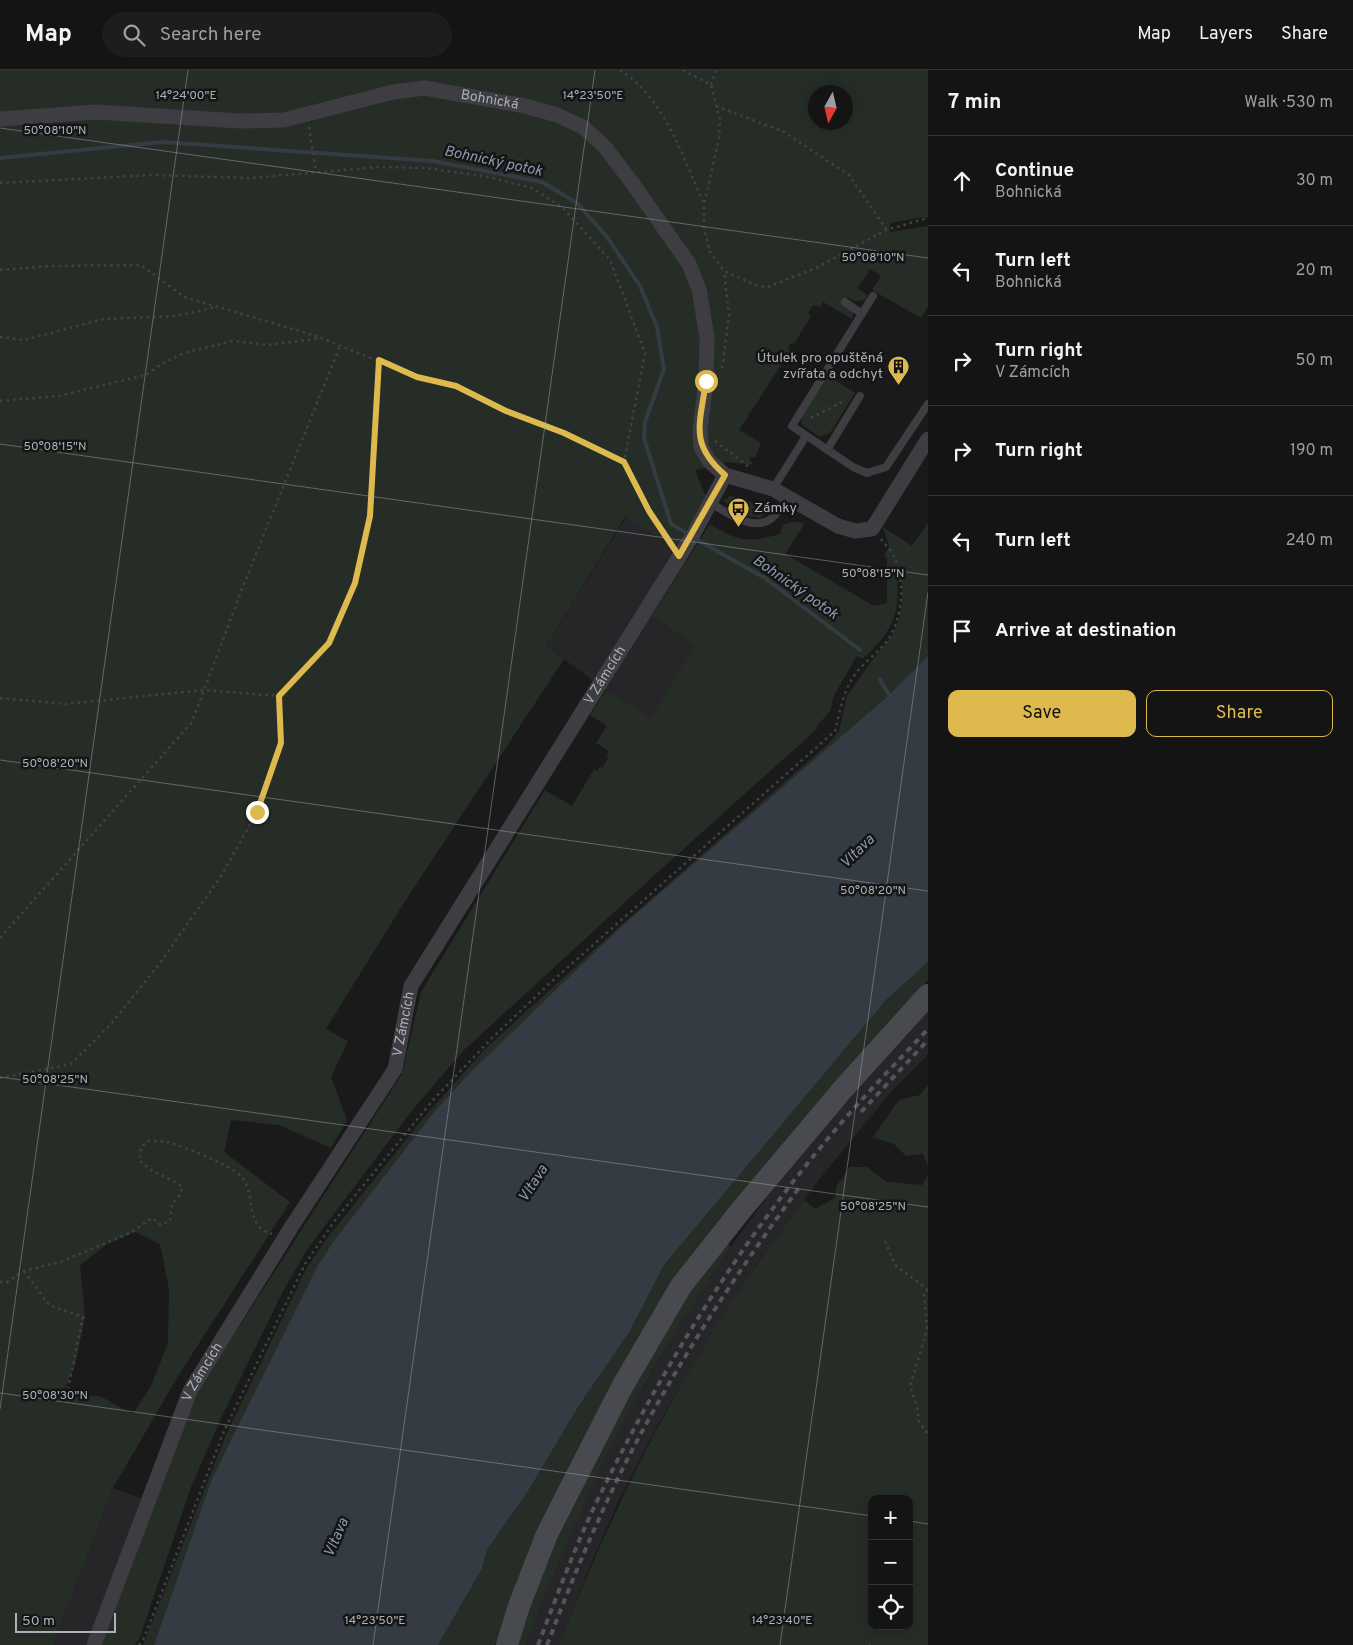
<!DOCTYPE html>
<html lang="en">
<head>
<meta charset="utf-8">
<style>
	body { margin:0; font-family:Overpass,sans-serif; background:#1d1d1d; color:#f1f3f6 }
	.controls { position:absolute; right:15px; bottom:15px; display:grid; overflow:hidden; border-radius:10px; box-shadow:0 2px 12px #0003 }
	.controls button { width:45px; height:45px; display:grid; place-items:center; padding:0; border:0; border-bottom:1px solid #333334; background:#141414; color:#f1f3f6; font:25px sans-serif }
	.compass { position:absolute; left:808px; top:15px; width:45px; height:45px; border-radius:50%; background:#141414; box-shadow:0 2px 12px #0003; rotate:188deg }
	.scale { position:absolute; left:15px; bottom:12px; width:101px; box-sizing:border-box; padding-left:5px; border:2px solid #adb0b9; border-top:0; font-size:14px; line-height:18px; white-space:nowrap; color:#adb0b9; -webkit-text-stroke:4px #151516; paint-order:stroke }
	.stop { position:absolute; width:15px; height:15px; margin:-11px; border:4px solid #deb94e; border-radius:50%; background:#fff }
	.stop.end { background:#deb94e; border-color:#fff; box-shadow:0 1px 5px #0008 }
	.list { margin:0; padding:0; list-style:none }
	h2 { display:flex; justify-content:space-between; align-items:center; height:65px; margin:0; padding:0 20px; font-size:21px }
	h2 small { font-size:16px; font-weight:400; color:#9d9ea0 }
	.list li { display:grid; grid-template-columns:32px 1fr auto; gap:15px; align-items:center; box-sizing:border-box; height:90px; padding:0 20px; border-top:1px solid #333334 }
	.list b { display:block; font-size:19px; white-space:nowrap }
	.list p { margin:0; font-size:16px; white-space:nowrap; color:#9d9ea0 }
	.list em { font-size:16px; font-style:normal; color:#9d9ea0 }
	.actions { display:flex; gap:10px; padding:15px 20px }
	.actions a { flex:1; padding:11px 0; border:1px solid #deb94e; border-radius:10px; text-align:center; font-size:18px; color:#deb94e }
	.actions .main { background:#deb94e; color:#111 }
	.icon { flex:none; width:28px; height:28px; fill:none; stroke:currentColor; stroke-width:2; stroke-linecap:round; stroke-linejoin:round }
	.map { position:relative; flex:none; width:928px; height:1575px; overflow:hidden }
	header { display:flex; align-items:center; gap:30px; box-sizing:border-box; height:70px; padding:0 25px; background:#141414; border-bottom:1px solid #333334 }
	header strong { font-size:24px }
	nav { display:flex; gap:28px; margin-inline-start:auto; font-size:18px }
	.search { width:350px; height:45px; background:#1d1d1d; display:flex; align-items:center; gap:12px; box-sizing:border-box; padding:0 18px; border-radius:28px; color:#9d9ea0; font-size:19px }
	main { display:flex }
	aside { flex:1; background:#141414 }
	.map>svg:first-child { display:block }
	.built { fill:#262628 }
	.green { fill:#262d27; fill-rule:evenodd }
	.water { fill:#353b43 }
	.lines { fill:none; stroke-linecap:round; stroke-linejoin:round }
	.stream { stroke:#353b43; stroke-width:4 }
	.path { stroke:#414247; stroke-width:2.5; stroke-dasharray:2.5 4; stroke-linecap:butt }
	.lane { stroke:#3d3d42; stroke-width:8 }
	.street { stroke:#3d3d42; stroke-width:15 }
	.secondary { stroke:#494a50; stroke-width:22 }
	.rail { stroke:#54555b; stroke-width:4; stroke-dasharray:6 5; stroke-linecap:butt }
	.route { stroke:#deb94e; stroke-width:6 }
	.ticks { fill:none; stroke:#adb0b9; stroke-width:1; stroke-opacity:0.45 }
	.labels { text-anchor:middle; dominant-baseline:central; stroke-width:5; stroke-linejoin:round; paint-order:stroke }
	.street-label { font-size:14px; fill:#adb0b9; stroke:#151516 }
	.poi-label { font-size:14px; fill:#adb0b9; stroke:#151516; text-anchor:end }
	.water-label { font-size:15px; font-style:italic; fill:#899bb0; stroke:#151516 }
	.ticks-label { font-size:12px; text-anchor:middle; fill:#adb0b9; stroke:#151516; stroke-width:5; stroke-linejoin:round; paint-order:stroke }
</style>
</head>
<body>
<header>
<strong>Map</strong>
<div class="search"><svg class="icon" aria-label="search" viewBox="0 0 24 24"><circle cx="10" cy="10" r="6"/><path d="M15 15l6 6"/></svg>Search here</div>
<nav><a>Map</a><a>Layers</a><a>Share</a></nav>
</header>
<main>
<div class="map">
<svg width="928" height="1575" viewBox="0 0 928 1575">
	<rect width="100%" height="100%" fill="#1a1a1b"/>
	<!-- built -->
	<path class="built" d="M626 447 689 487 652 546 695 575 651 649 606 620 546 576Z
		M928 941V985L892 1021 821 1107 789 1151 757 1194 701 1281 659 1353 620 1428 588 1501 559 1575H525L558 1489 592 1415 631 1338 674 1265 731 1176 796 1088Z
		M113 1418 143 1429 89 1575H53Z"/>
	<!-- green -->
	<path class="green" d="M0 0H928V148L923 147 890 153V162L928 156V236L921 248 872 220 881 206 870 199 858 218 867 225 865 230 855 231 847 227 843 233 854 242 852 249 823 232 820 237 813 235 808 243 811 246 794 274 791 273 788 279 791 280 739 360 761 373 755 387H749L753 395 727 392 695 400 706 427 676 478 625 447 546 576 564 589 400 839 326 959 348 971 331 1007 347 1050 331 1078 279 1055 231 1050 224 1082 290 1132 178 1306 113 1418 53 1575H0ZM816 22H846V52H816ZM135 1162 160 1174 169 1219 168 1273 151 1316 133 1344 100 1326 62 1324 75 1296 85 1247 80 1195 107 1174Z
		M827 305 855 323 830 363 820 367 802 355 801 347Z
		M731 426 769 438 770 441 760 448 748 446 723 431Z
		M792 452 805 453 785 484 874 536 887 533V487L884 486 889 476 883 457 912 476 928 453V586L889 625 624 854 439 1036 211 1411 154 1575H143L226 1365 307 1197 327 1168 421 1051 484 980 618 858 828 674 839 661 847 626 873 589 892 566 899 549 902 533V505H897C901 545 891 563 863 589L857 586 833 627 831 640 816 657 818 658 648 811 463 981 413 1039 306 1181 282 1223 222 1346 191 1417 139 1570 135 1575H102L197 1322 402 1004 421 922 545 720 572 736 594 699 597 701 600 696 602 698 609 687 606 686 609 681 596 673 607 656 590 645 606 620 651 648 695 575 652 546 710 454C738 472 749 473 780 464L783 455Z
		M928 892V910L836 1012 734 1132 547 1447 495 1575H438L482 1499 487 1480 530 1418 578 1337 630 1261 664 1195 886 930Z
		M928 1015V1096L923 1084 906 1086 894 1074 873 1067 899 1030 920 1025Z
		M850 1097H867L887 1112 922 1115 928 1105V1575H559C621 1416 699 1264 805 1130L815 1139 836 1127V1117ZM872 1429H909V1556H872Z
		M724 1171 731 1176C697 1230 661 1283 631 1339 590 1415 557 1494 525 1575H515L557 1462 672 1245Z"/>
	<!-- water -->
	<path class="water" d="M928 586V892L886 930 664 1195 630 1261 578 1337 530 1418 487 1480 482 1499 438 1575H154L211 1411 318 1195 337 1167 439 1036 473 1000 624 854 889 625Z"/>
	<g class="lines">
		<!-- stream -->
		<path class="stream" d="M0 88 163 72 433 91 542 112 577 133 607 167 640 216 657 257 664 299 645 352 644 368 671 454 688 464
			M694 468 765 508 860 580
			M880 609 889 625 893 627"/>
		<!-- path -->
		<path class="path" d="M620 0C665 28 683 88 704 134
			M683 0 711 15 720 50 719 68 704 135V158L710 182 724 201 758 216 768 217 818 197 886 160 924 149 928 150
			M711 15 716 0
			M716 36 784 62 849 105 886 159
			M309 57 316 102
			M0 113 151 105 250 108 380 97 426 98 489 107 532 118 563 138 610 190 645 283 624 392 649 441 671 475
			M0 200 49 196 141 195 184 227 320 267
			M0 267 24 270 104 249 177 246 216 237
			M722 298 729 246 724 201
			M0 331 58 326 146 305 163 293 184 283 232 271 267 275 321 268 417 307 456 316 506 341 564 363 624 392
			M811 348 844 331
			M715 371 749 397
			M0 628 66 634 204 620 279 626 329 573 355 513 370 446 379 290
			M0 868 192 652 242 519 340 276
			M0 1008 71 994 111 954 157 897 220 808 257 742 281 673 279 626
			M885 1171 895 1195 927 1219
			M24 1201 49 1235 83 1247 68 1318
			M0 1212H7L24 1201 63 1191 132 1162 152 1148 161 1155 170 1151 172 1134 181 1124 182 1116C166 1106 153 1104 139 1090L141 1078 147 1071C154 1071 161 1071 167 1072 183 1076 230 1095 241 1106 257 1123 243 1156 272 1164
			M928 1219 924 1224 927 1260 910 1316 917 1336 919 1352 928 1364
			M139 1575 144 1568 224 1361 305 1194 336 1149 433 1030 492 968 549 914 835 661C840 642 843 620 856 603 865 591 879 582 888 570 903 547 905 513 895 488 892 481 885 475 881 469
			M869 1575H870"/>
		<!-- lane -->
		<path class="lane" d="M873 226 792 356 853 397 867 403 886 397 928 334
			M845 232 862 244
			M827 380 860 326
			M773 419 806 366
			M710 433C727 442 756 465 774 446 779 441 783 433 787 427"/>
		<!-- street -->
		<g class="street">
			<path id="s1" d="M0 49 96 42 240 51 284 50 393 22 425 18 525 36 557 45 583 57 605 77 633 114 689 194 699 219 707 268 706 311 700 360 701 377 709 391 725 405 773 419 838 456 855 461 872 459 928 369"/>
			<path id="s2" d="M94 1575 190 1321 292 1156 395 999 411 916 694 463 725 405"/>
		</g>
		<!-- secondary -->
		<path class="secondary" d="M507 1575 519 1536 547 1464 622 1317 681 1216 742 1139 843 1019 928 925"/>
		<!-- rail -->
		<path class="rail" d="M861 1042 928 970
			M538 1575C558 1523 577 1471 602 1421 665 1293 743 1168 836 1059 865 1025 897 992 928 959
			M547 1575C577 1497 609 1420 650 1347 695 1266 746 1190 801 1115"/>
	</g>
	<g class="lines">
		<!-- route -->
		<path class="route" d="M257 742 281 673 279 626 329 573 355 513 370 446 379 290 417 307 456 316 506 341 564 363 624 392 649 441 679 486 725 405C689 374 700 354 706 311"/>
	</g>
	<!-- ticks -->
	<path class="ticks" d="M0 58 928 188M0 374 928 505M0 690 928 821M0 1007 928 1137M0 1323 872 1446M0 1339 188 0M909 1451 928 1454M373 1575 595 0M780 1575 928 522"/>
	<!-- icons -->
	<defs>
		<symbol id="building-pin" viewBox="-11 -11 22 30"><path d="M0 17L-7.5 6A9.5 9.5 0 1 1 7.5 6Z" fill="#deb94e" stroke="#151516"/><path d="M-4-6H4V6H1V3H-1V6H-4ZM-2.5-4.3h1.7v1.8h-1.7ZM.8-4.3h1.7v1.8H.8ZM-2.5-1h1.7V.8h-1.7ZM.8-1h1.7V.8H.8Z" fill="#111"/></symbol>
		<symbol id="bus-pin" viewBox="-11 -11 22 30"><path d="M0 17L-7.5 6A9.5 9.5 0 1 1 7.5 6Z" fill="#deb94e" stroke="#151516"/><path d="M-5-6H5V4H4V6H2V4H-2V6H-4V4H-5ZM-3.5-4V0h7V-4ZM-3.5 1.2v1.5H-2V1.2ZM2 1.2v1.5H3.5V1.2Z" fill="#111"/></symbol>
	</defs>
	<g fill-rule="evenodd">
		<use href="#building-pin" x="886" y="284" width="25" height="34"/>
		<use href="#bus-pin" x="726" y="426" width="25" height="34"/>
	</g>
	<g class="labels">
		<!-- street labels -->
		<g class="street-label">
			<text stroke="none"><textPath href="#s1" startOffset="495">Bohnická</textPath></text>
			<text stroke="none"><textPath href="#s2" startOffset="1104">V Zámcích</textPath></text>
			<text stroke="none"><textPath href="#s2" startOffset="699">V Zámcích</textPath></text>
			<text stroke="none"><textPath href="#s2" startOffset="294">V Zámcích</textPath></text>
		</g>
		<!-- poi labels -->
		<g class="poi-label">
			<text x="883" y="288">Útulek pro opuštěná<tspan x="883" dy="16">zvířata a odchyt</tspan></text>
			<text x="754" y="438" text-anchor="start">Zámky</text>
		</g>
		<!-- water labels -->
		<g class="water-label">
			<text transform="translate(493 92) rotate(12)">Bohnický potok</text>
			<text transform="translate(795 518) rotate(35)">Bohnický potok</text>
			<text transform="translate(858 782) rotate(-44)">Vltava</text>
			<text transform="translate(534 1114) rotate(-57)">Vltava</text>
			<text transform="translate(337 1468) rotate(-67)">Vltava</text>
		</g>
	</g>
	<g class="ticks-label">
		<text x="186" y="29">14°24'00"E</text>
		<text x="593" y="29">14°23'50"E</text>
		<text x="55" y="64">50°08'10"N</text>
		<text x="873" y="191">50°08'10"N</text>
		<text x="55" y="380">50°08'15"N</text>
		<text x="873" y="507">50°08'15"N</text>
		<text x="55" y="697">50°08'20"N</text>
		<text x="873" y="824">50°08'20"N</text>
		<text x="55" y="1013">50°08'25"N</text>
		<text x="873" y="1140">50°08'25"N</text>
		<text x="55" y="1329">50°08'30"N</text>
		<text x="375" y="1554">14°23'50"E</text>
		<text x="782" y="1554">14°23'40"E</text>
	</g>
</svg>
<div class="controls">
<button>+</button>
<button>−</button>
<button><svg class="icon" aria-label="locate" viewBox="0 0 24 24"><circle cx="12" cy="12" r="6"/><path d="M12 2v4M12 18v4M2 12h4M18 12h4"/></svg></button>
</div>
<svg class="compass" viewBox="-18 -18 36 36"><path d="M0-13l5 13h-10z" fill="#e53935"/><path d="M0 13l5-13h-10z" fill="#9d9ea0"/></svg>
<div class="scale">50 m</div>
<div class="stop" style="left:706px;top:311px"></div>
<div class="stop end" style="left:257px;top:742px"></div>
</div>
<aside>
<h2>7 min<small>Walk · 530 m</small></h2>
<ul class="list">
<li><svg class="icon" aria-label="ahead" viewBox="0 0 24 24"><path d="M12 20V5M6 11l6-6 6 6"/></svg><div><b>Continue</b><p>Bohnická</p></div><em>30 m</em></li>
<li><svg class="icon" aria-label="left" viewBox="0 0 24 24"><path d="M17 20v-9H6M10 6l-5 5 5 5"/></svg><div><b>Turn left</b><p>Bohnická</p></div><em>20 m</em></li>
<li><svg class="icon" aria-label="right" viewBox="0 0 24 24"><path d="M7 20v-9h11M14 6l5 5-5 5"/></svg><div><b>Turn right</b><p>V Zámcích</p></div><em>50 m</em></li>
<li><svg class="icon" aria-label="right" viewBox="0 0 24 24"><path d="M7 20v-9h11M14 6l5 5-5 5"/></svg><div><b>Turn right</b></div><em>190 m</em></li>
<li><svg class="icon" aria-label="left" viewBox="0 0 24 24"><path d="M17 20v-9H6M10 6l-5 5 5 5"/></svg><div><b>Turn left</b></div><em>240 m</em></li>
<li><svg class="icon" aria-label="arrive" viewBox="0 0 24 24"><path d="M6 21V4h12l-3 4 3 4H6"/></svg><div><b>Arrive at destination</b></div></li>
</ul>
<div class="actions"><a class="main">Save</a><a>Share</a></div>
</aside>
</main>
</body>
</html>
